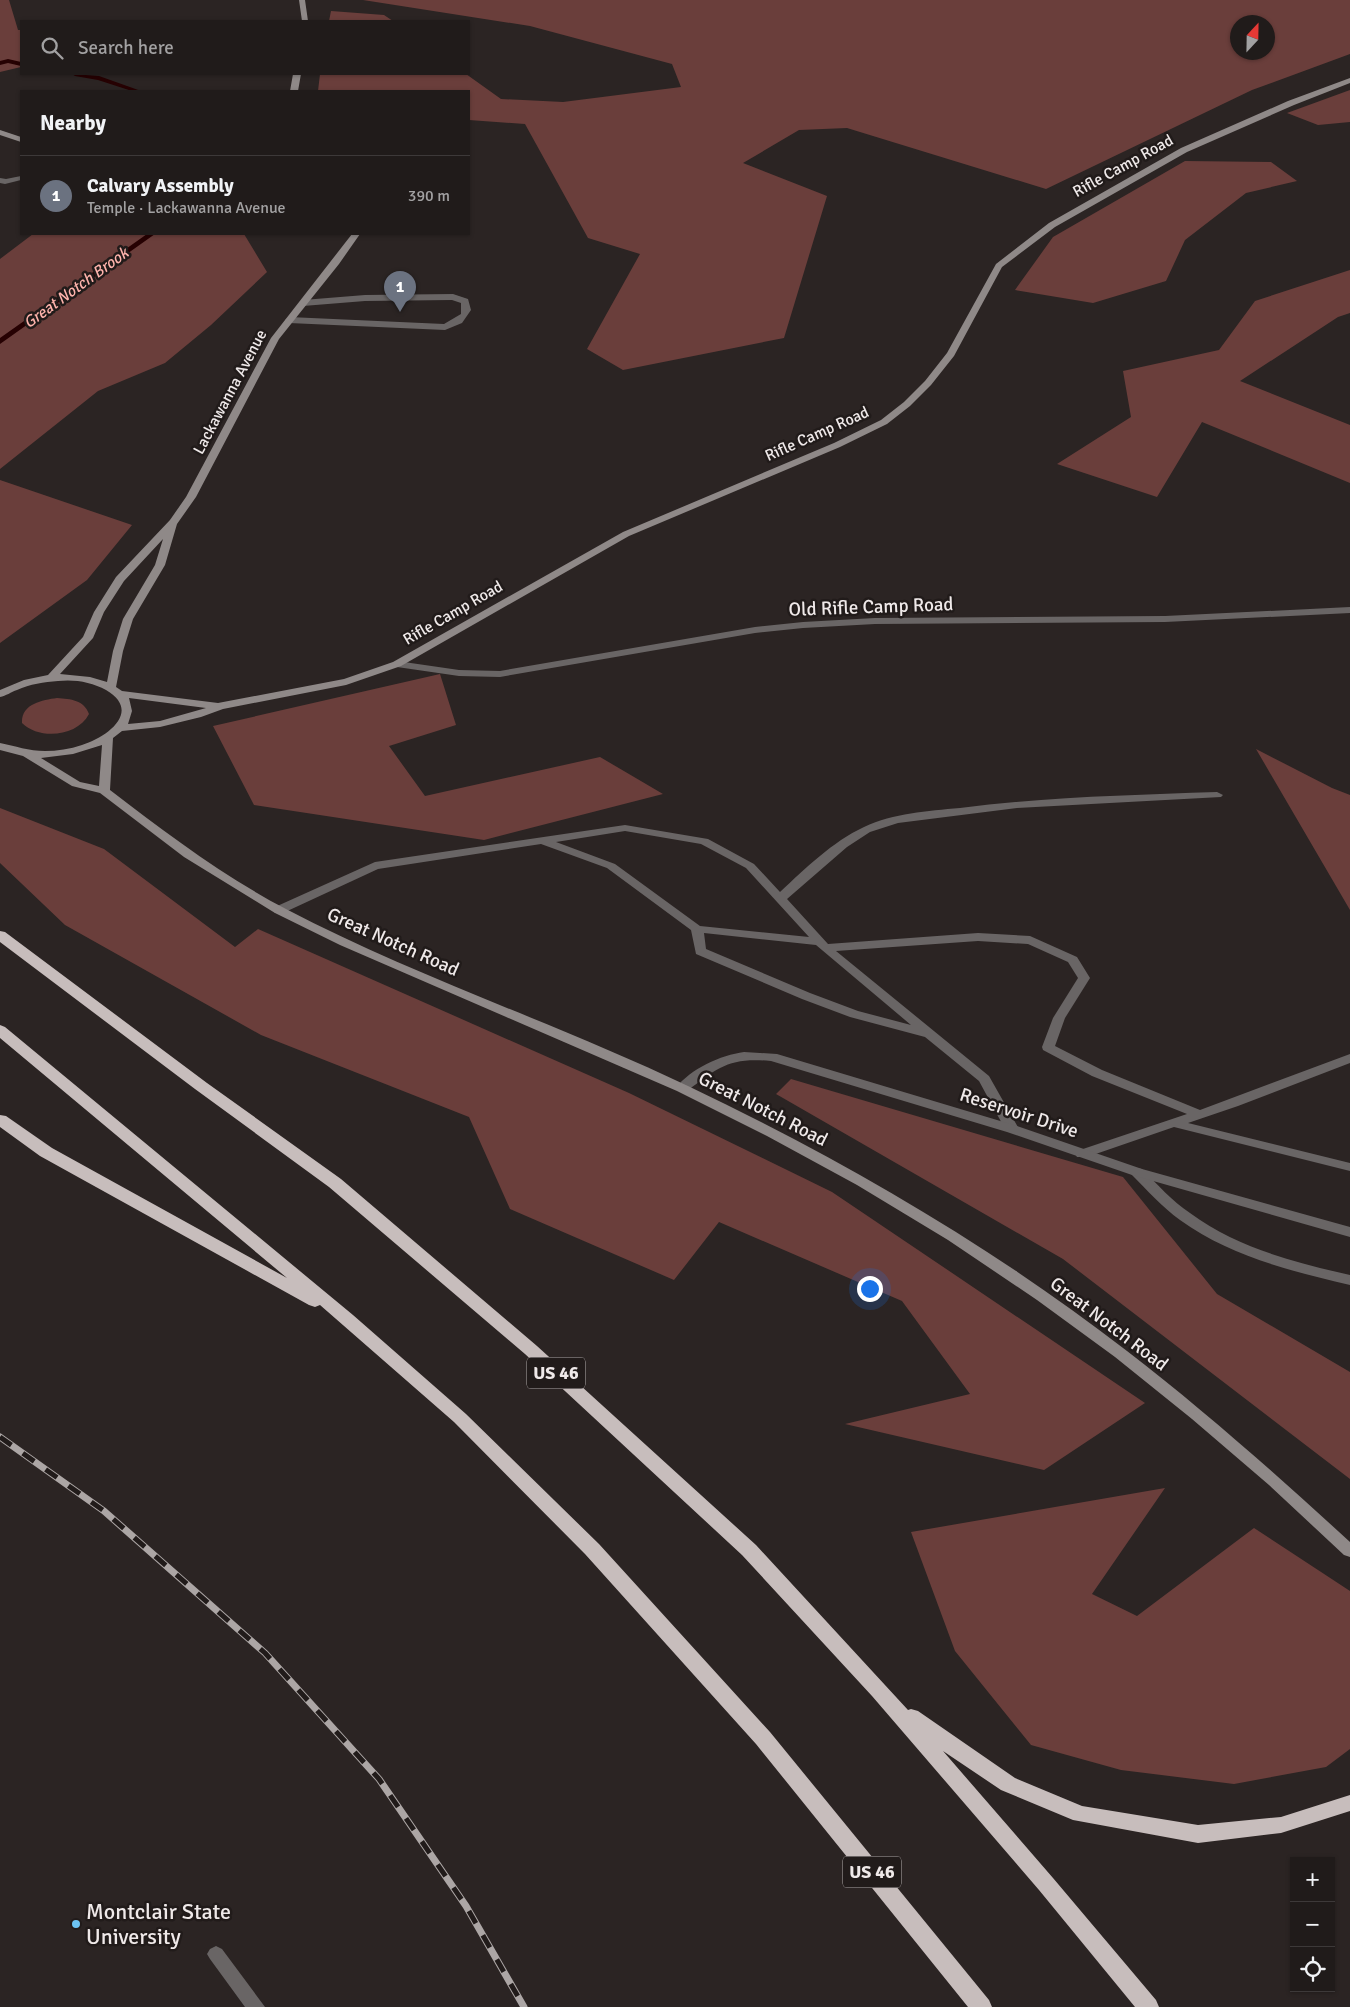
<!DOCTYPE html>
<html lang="en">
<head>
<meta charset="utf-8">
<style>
	body { margin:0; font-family:Signika,sans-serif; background:#282423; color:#f1f3f6 }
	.controls { position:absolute; right:15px; bottom:15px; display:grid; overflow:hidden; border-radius:0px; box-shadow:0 1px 4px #0004 }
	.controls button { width:45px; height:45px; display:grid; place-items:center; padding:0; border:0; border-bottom:1px solid #3d3939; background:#201b1a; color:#f1f3f6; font:25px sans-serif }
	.compass { position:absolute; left:1230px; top:15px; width:45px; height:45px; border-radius:50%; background:#201b1a; box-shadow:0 1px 4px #0004; rotate:22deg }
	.you { position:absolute; left:869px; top:1288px; width:18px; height:18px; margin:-12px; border:4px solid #fff; border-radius:50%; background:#1a73e8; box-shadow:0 0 0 8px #1a73e833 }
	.badge { display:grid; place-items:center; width:32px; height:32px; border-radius:50%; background:#d93025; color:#fff; font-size:16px; font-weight:700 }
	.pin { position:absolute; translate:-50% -41px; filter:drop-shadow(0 1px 2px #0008) }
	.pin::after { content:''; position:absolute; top:26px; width:18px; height:15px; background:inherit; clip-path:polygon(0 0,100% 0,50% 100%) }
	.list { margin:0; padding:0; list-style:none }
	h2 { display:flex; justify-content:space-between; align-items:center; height:65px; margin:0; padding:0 20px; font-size:21px }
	h2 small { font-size:16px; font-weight:400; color:#a2a1a2 }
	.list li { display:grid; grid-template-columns:32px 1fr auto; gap:15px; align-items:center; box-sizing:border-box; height:80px; padding:0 20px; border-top:1px solid #3d3939 }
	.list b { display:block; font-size:19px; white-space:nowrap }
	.list p { margin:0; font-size:16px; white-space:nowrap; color:#a2a1a2 }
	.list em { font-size:16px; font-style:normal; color:#a2a1a2 }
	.icon { flex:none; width:28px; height:28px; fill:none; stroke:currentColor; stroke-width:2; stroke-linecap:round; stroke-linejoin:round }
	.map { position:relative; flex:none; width:1350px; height:2007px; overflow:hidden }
	.search { position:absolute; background:#201b1a; box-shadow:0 1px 4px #0004; left:20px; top:20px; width:450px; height:55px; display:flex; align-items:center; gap:12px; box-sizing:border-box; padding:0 18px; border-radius:0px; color:#a2a1a2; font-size:19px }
	.panel { position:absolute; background:#201b1a; box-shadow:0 1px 4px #0004; left:20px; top:90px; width:450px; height:145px; border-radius:0px }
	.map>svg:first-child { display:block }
	.green { fill:#6a3e3b; fill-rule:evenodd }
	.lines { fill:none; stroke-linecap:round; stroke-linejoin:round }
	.stream { fill:#260102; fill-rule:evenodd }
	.lane { fill:#696565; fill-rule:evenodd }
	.street { fill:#696565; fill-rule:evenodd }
	.secondary { fill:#8f8988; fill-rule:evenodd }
	.highway { fill:#c7bdbc; fill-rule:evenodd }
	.rail-casing { stroke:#aca6a5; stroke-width:7 }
	.rail { stroke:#211b1a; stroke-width:5; stroke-dasharray:14; stroke-linecap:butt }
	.poi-dot { fill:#6cc3f2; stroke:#211b1a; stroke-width:2 }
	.labels { text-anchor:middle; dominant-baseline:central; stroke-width:5; stroke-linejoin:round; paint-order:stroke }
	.far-street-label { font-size:16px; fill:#efe9e9; stroke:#211b1a }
	.far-water-label { font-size:16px; font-style:italic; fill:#feb3ac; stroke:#211b1a }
	.shield { fill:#211b1a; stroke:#b1abab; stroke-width:1 }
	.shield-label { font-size:18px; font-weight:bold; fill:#efe9e9 }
	.street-label { font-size:19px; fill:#efe9e9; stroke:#211b1a }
	.near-poi-label { font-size:22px; fill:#efe9e9; stroke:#211b1a; text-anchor:start }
</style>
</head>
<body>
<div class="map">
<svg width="1350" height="2007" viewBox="0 0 1350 2007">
	<rect width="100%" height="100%" fill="#2b2423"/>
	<!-- green -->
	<path class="green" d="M0 0H9L18 30H21V67L0 72Z
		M363 0H1350V54L1252 90 1046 189 847 128 799 130 743 163 827 196 784 338 623 370 587 349 640 254 588 238 525 124 469 120V91H318L320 74H466L501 99 563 102 681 87 672 64 530 26ZM1238 22H1268V52H1238Z
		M331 11 384 15 393 21H329Z
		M1350 90V122L1318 125 1287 113Z
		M1185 161 1271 162 1297 181 1246 193 1185 240 1166 281 1093 303 1015 290 1053 237Z
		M33 234H244L267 272 211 325 165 363 98 391 0 469V259Z
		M1350 270V313L1338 317 1240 381 1350 425V483L1202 422 1157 497 1057 464 1131 417 1123 371 1219 350 1255 301Z
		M0 480 132 525 87 580 0 643Z
		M440 674 456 725 389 746 425 796 600 757 663 794 484 840 254 805 213 726Z
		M57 698C71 699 84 700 89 714 77 737 39 740 22 723 21 704 42 700 57 698Z
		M1256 749 1332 788 1350 795V910Z
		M0 808 104 849 235 947 258 929 629 1093 832 1192 1145 1403 1044 1470 845 1424 970 1394 902 1301 719 1222 674 1280 510 1209 469 1117 261 1035 65 925 0 863Z
		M791 1079 1123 1177 1217 1294 1350 1372V1479L1063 1259 776 1094Z
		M1165 1488 1092 1594 1137 1616 1254 1528 1350 1591V1749L1326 1767 1234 1784 1121 1770 1031 1745 955 1651 911 1532Z"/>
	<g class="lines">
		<!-- stream -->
		<path class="stream" d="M8 59 21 62V66L8 63 0 65V61Z
			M72 74 99 76 141 91H132L98 80 75 76Z
			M147 234H155L0 344V338Z"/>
		<!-- lane -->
		<path class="lane" d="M21 176V180L5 184 0 183V178L6 179Z
			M453 294 468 299 471 310 462 323 445 330 289 323 285 320 289 317 444 324 461 314V303L452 300 365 301 303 306 299 303 303 300 365 295Z
			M1217 792 1223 795 1221 797 1017 808 898 823 870 832 847 847 787 899 828 944 978 933 1030 936 1077 957 1090 978 1065 1018 1055 1046 1102 1070 1200 1110 1350 1054V1063L1238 1106 1188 1123 1350 1163V1171L1174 1127 1087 1157H1077L1075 1154 1077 1151 1187 1114 1092 1076 1043 1050 1042 1047 1053 1018 1078 978 1068 962 1028 944 978 941 836 951 989 1076 1019 1129 1012 1133 1005 1129 979 1081 925 1037 850 1017 802 999 696 954 691 930 607 868 541 844 378 869 283 913H275L273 910 275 907 375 862 625 825 708 839 754 864 780 892C806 868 832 842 864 827 894 813 927 811 960 808 1045 797 1131 795 1217 792ZM625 831 701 844 746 868 809 937 700 926 615 864 556 842ZM704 933 816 945 911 1025 858 1011 810 993 706 949Z
			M1137 1168 1142 1169C1157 1184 1172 1201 1190 1213 1238 1248 1293 1262 1350 1275V1285C1290 1271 1230 1256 1180 1220 1162 1207 1147 1190 1132 1175L1130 1172 1132 1169Z
			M216 1946 222 1949 265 2007H245L210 1959 207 1954 210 1949Z"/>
		<!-- street -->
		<path class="street" d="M1350 607V613L1165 622 875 624 803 628 755 633 500 677 459 676 397 667 392 664 397 661 459 670 500 671 755 627 803 622 875 618 1165 616Z
			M744 1052 777 1054 1017 1126 1142 1169 1350 1227V1237L1132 1175 1007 1132 771 1061C730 1057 718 1067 687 1091L682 1092 676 1088C690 1069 721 1055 744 1052Z"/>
		<!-- secondary -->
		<path class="secondary" d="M299 0H305L308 21H302Z
			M293 74H301L298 91H290Z
			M1350 78V83L1294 105 1187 152 1055 227 1002 267 954 356 931 385 910 406 887 424 840 447 629 536 401 666 346 685 223 709 201 717 160 727 122 731 113 738 110 790C166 833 223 876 286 909 416 977 556 1023 688 1086 842 1159 993 1247 1127 1351 1205 1411 1278 1476 1350 1542V1557L1344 1555 1269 1485 1192 1419 1115 1357 1037 1300 948 1240 857 1185 767 1136 677 1091 340 945 275 913 184 857 100 793 72 786 23 756 0 750V743C15 746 29 751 45 751 57 751 70 749 82 745 108 737 142 711 106 690 92 682 74 679 58 681 44 682 30 684 17 690 11 692 6 696 0 697V690L24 680 48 675 83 637 94 612 116 577 170 520 186 497 271 338 352 234H360L339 264 279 339 196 497 177 524 165 565 133 619 123 651 116 687 122 691 218 703 344 679 393 662 623 532 834 443 881 420 904 402 925 381 947 353 996 264 1049 223 1181 148 1288 101ZM163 539 155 565 123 619 113 651 107 682 90 677 60 674 93 638 104 612 124 581ZM129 698 206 708 160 721 128 724 132 711ZM102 745 99 786 80 782 41 758 73 754Z
			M0 130 21 137V142L0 135Z"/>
		<!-- highway -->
		<path class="highway" d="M0 931 5 932 207 1083 341 1179 537 1346 756 1545 908 1710 911 1709 918 1711 1015 1778 1082 1806 1198 1825 1281 1817 1350 1795V1811L1281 1833 1198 1843 1073 1820 1001 1790 943 1751 1053 1878 1156 2000 1159 2007H1135L1039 1890 872 1696 742 1555 525 1354 329 1187 195 1089 0 942Z
			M0 1025 5 1027 353 1315 466 1414 599 1544 770 1732 989 2000 992 2007H968L756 1744 585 1554 454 1422 320 1305 315 1307 309 1305 40 1156 0 1127V1115L6 1116 52 1148 287 1278 0 1038Z"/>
		<defs>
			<path id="rail" d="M0 1437 104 1511 265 1653 379 1779 466 1906 524 2007"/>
		</defs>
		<!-- rail casing -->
		<use href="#rail" class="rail-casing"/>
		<!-- rail -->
		<use href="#rail" class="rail"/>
	</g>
	<!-- markers -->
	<circle class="poi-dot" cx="76" cy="1924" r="5"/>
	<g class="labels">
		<!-- far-street labels -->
		<g class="far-street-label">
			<text transform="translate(1123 166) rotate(-29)">Rifle Camp Road</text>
			<text transform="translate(230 392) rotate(-62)">Lackawanna Avenue</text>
			<text transform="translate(817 434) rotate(-24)">Rifle Camp Road</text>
			<text transform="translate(453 613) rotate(-30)">Rifle Camp Road</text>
		</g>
		<!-- far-water labels -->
		<g class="far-water-label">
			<text transform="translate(76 288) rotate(-36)">Great Notch Brook</text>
		</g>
		<!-- shield labels -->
		<g class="shield">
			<rect x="527" y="1357.5" width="58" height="31" rx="4"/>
			<rect x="843" y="1856.5" width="58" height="31" rx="4"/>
		</g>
		<g class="shield-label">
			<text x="556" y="1373">US 46</text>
			<text x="872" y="1872">US 46</text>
		</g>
		<!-- street labels -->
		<g class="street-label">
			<text transform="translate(871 607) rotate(-2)">Old Rifle Camp Road</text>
			<text transform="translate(393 942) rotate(24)">Great Notch Road</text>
			<text transform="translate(763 1109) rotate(27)">Great Notch Road</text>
			<text transform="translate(1019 1113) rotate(18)">Reservoir Drive</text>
			<text transform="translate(1109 1324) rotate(37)">Great Notch Road</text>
		</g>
		<!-- near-poi labels -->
		<g class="near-poi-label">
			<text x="86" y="1911">Montclair State<tspan x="86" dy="25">University</tspan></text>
		</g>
	</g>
</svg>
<div class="controls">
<button>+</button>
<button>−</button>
<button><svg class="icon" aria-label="locate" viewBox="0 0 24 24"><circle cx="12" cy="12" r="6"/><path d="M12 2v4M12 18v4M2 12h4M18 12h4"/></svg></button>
</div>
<svg class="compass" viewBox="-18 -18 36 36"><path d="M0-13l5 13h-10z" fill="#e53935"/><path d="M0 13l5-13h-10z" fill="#a2a1a2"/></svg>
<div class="you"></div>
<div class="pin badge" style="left:400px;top:312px;background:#6b7280">1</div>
<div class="search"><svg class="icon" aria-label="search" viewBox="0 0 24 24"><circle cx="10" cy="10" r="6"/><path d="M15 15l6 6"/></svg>Search here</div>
<section class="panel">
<h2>Nearby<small></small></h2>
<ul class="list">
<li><span class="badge" style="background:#6b7280">1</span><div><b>Calvary Assembly</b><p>Temple · Lackawanna Avenue</p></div><em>390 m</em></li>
</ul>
</section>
</div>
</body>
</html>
